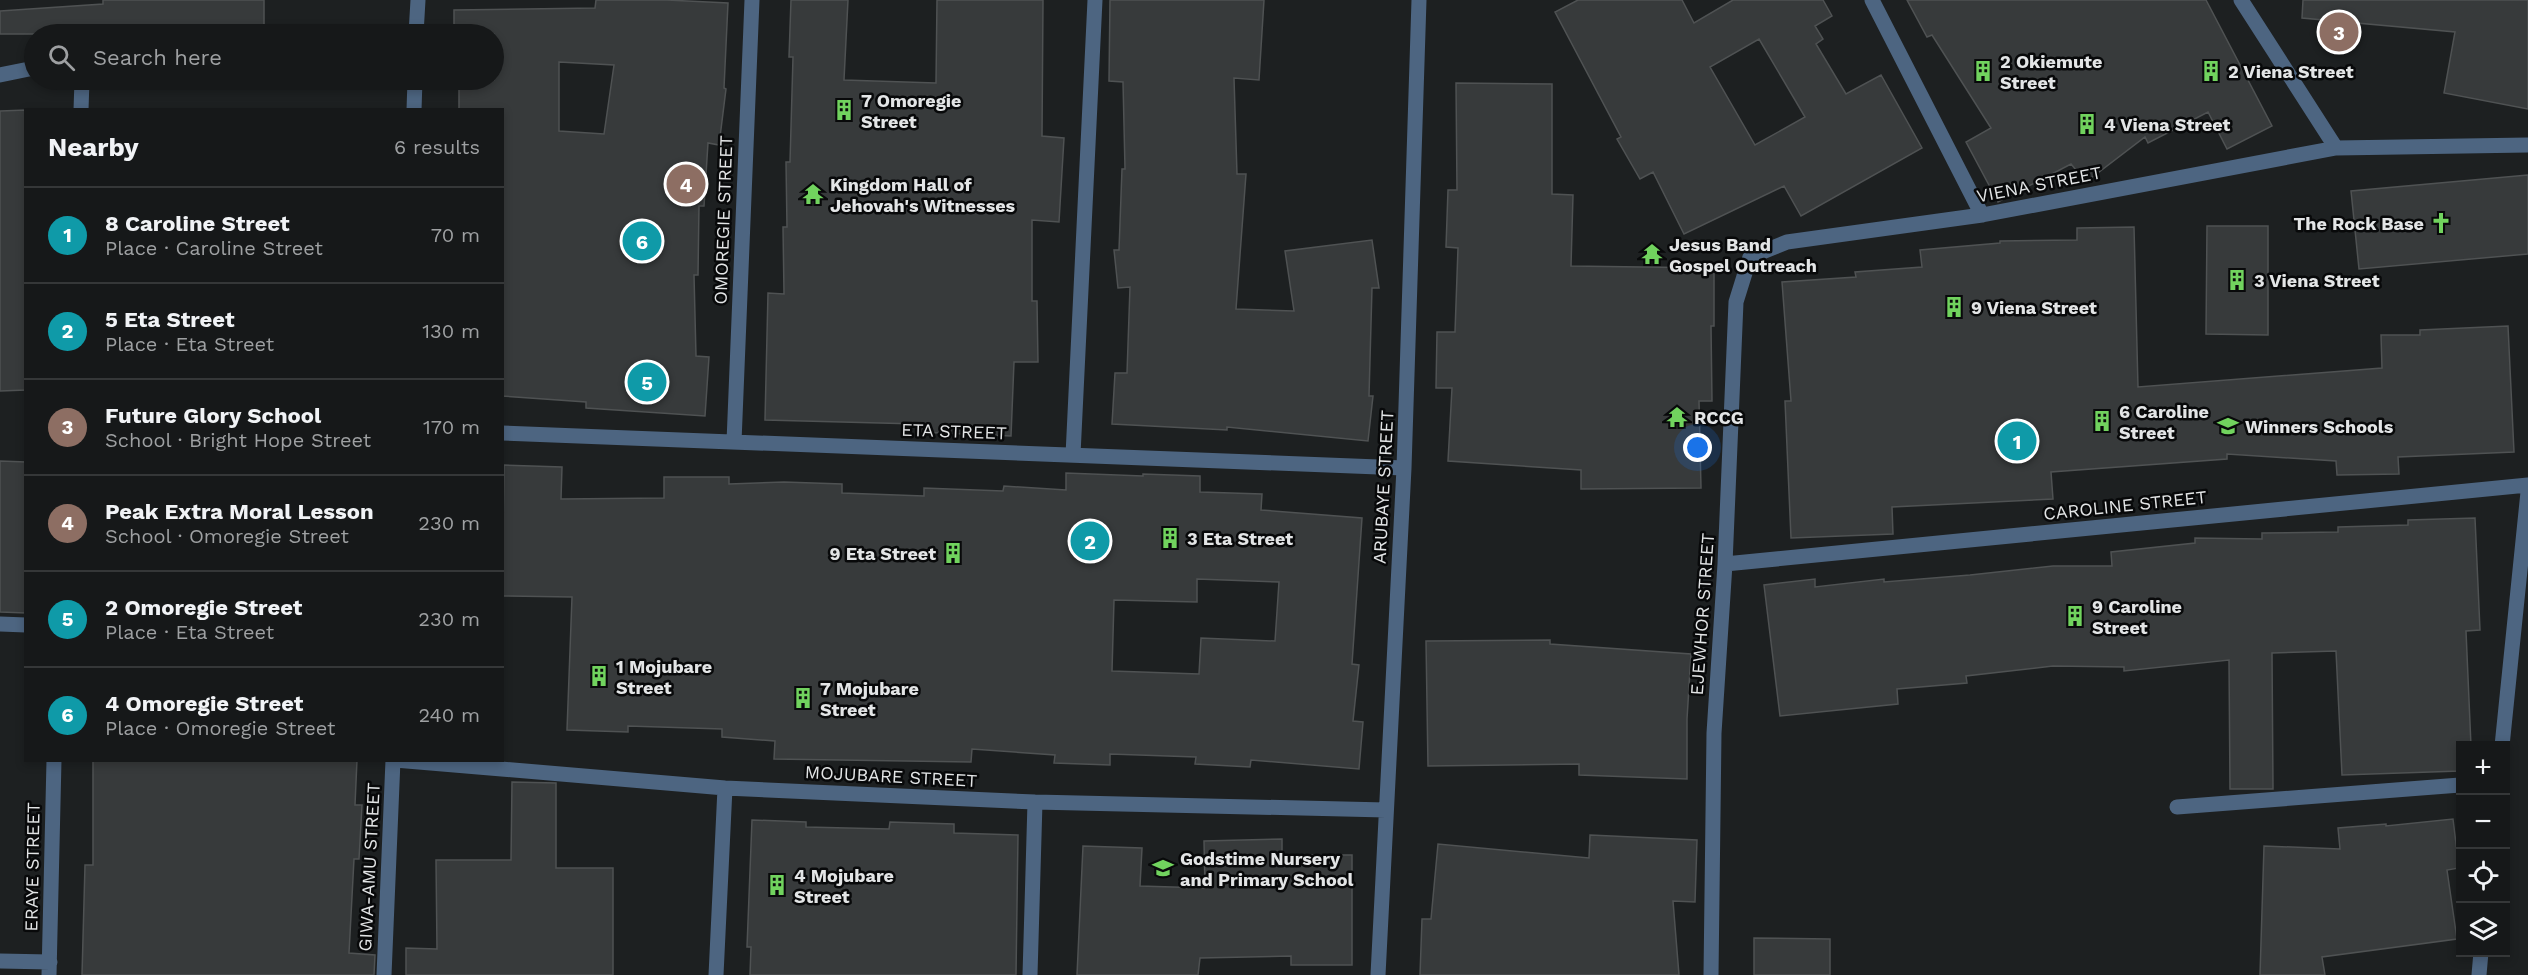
<!DOCTYPE html>
<html lang="en">
<head>
<meta charset="utf-8">
<style>
	body { margin:0; font-family:"Work Sans",sans-serif; background:#232526; color:#f1f3f6 }
	.controls { position:absolute; right:18px; bottom:18px; display:grid; overflow:hidden; border-radius:0px; box-shadow:0 3px 9px #0003 }
	.controls button { width:54px; height:54px; display:grid; place-items:center; padding:0; border:0; border-bottom:2px solid #353738; background:#161819; color:#f1f3f6; font:30px sans-serif }
	.you { position:absolute; left:1698px; top:448px; width:21px; height:21px; margin:-15px; border:4px solid #fff; border-radius:50%; background:#1a73e8; box-shadow:0 0 0 9px #1a73e833 }
	.badge { display:grid; place-items:center; width:39px; height:39px; border-radius:50%; background:#0b8043; color:#fff; font-size:20px; font-weight:700 }
	.pin { position:absolute; translate:-50% -50%; border:3px solid #fff; box-shadow:0 2px 6px #0006 }
	.list { margin:0; padding:0; list-style:none }
	h2 { display:flex; justify-content:space-between; align-items:center; height:78px; margin:0; padding:0 24px; font-size:26px }
	h2 small { font-size:20px; font-weight:400; color:#9ea0a2 }
	.list li { display:grid; grid-template-columns:39px 1fr auto; gap:18px; align-items:center; box-sizing:border-box; height:96px; padding:0 24px; border-top:2px solid #353738 }
	.list b { display:block; font-size:22px; white-space:nowrap }
	.list p { margin:0; font-size:20px; white-space:nowrap; color:#9ea0a2 }
	.list em { font-size:20px; font-style:normal; color:#9ea0a2 }
	.icon { flex:none; width:33px; height:33px; fill:none; stroke:currentColor; stroke-width:2; stroke-linecap:round; stroke-linejoin:round }
	.map { position:relative; flex:none; width:2528px; height:975px; overflow:hidden }
	.search { position:absolute; background:#161819; box-shadow:0 3px 9px #0003; left:24px; top:24px; width:480px; height:66px; display:flex; align-items:center; gap:15px; box-sizing:border-box; padding:0 21px; border-radius:33px; color:#9ea0a2; font-size:22px }
	.panel { position:absolute; background:#161819; box-shadow:0 3px 9px #0003; left:24px; top:108px; width:480px; height:654px; border-radius:0px }
	.map>svg:first-child { display:block }
	.building { fill:#373a3b; stroke:#4f5253; stroke-width:1.5; fill-rule:evenodd }
	.lines { fill:none; stroke-linecap:round; stroke-linejoin:round }
	.service { stroke:#4d6581; stroke-width:15 }
	.minor { stroke:#4d6581; stroke-width:15 }
	.labels { text-anchor:middle; dominant-baseline:central; stroke-width:5; stroke-linejoin:round; paint-order:stroke }
	.poi-label { font-size:18px; font-weight:bold; fill:#e3e5e6; stroke:#08090a; text-anchor:start }
	.street-label { font-size:18px; fill:#e3e5e6; stroke:#08090a }
</style>
</head>
<body>
<div class="map">
<svg width="2528" height="975" viewBox="0 0 2528 975">
	<rect width="100%" height="100%" fill="#1d2021"/>
	<!-- building -->
	<path class="building" d="M103 0H264V34H0V11L103 4Z
		M596 0H667L728 3 724 88 726 89 719 145 708 143 704 206H699L698 275H694L696 356 709 357 705 416 586 408V402L502 396V110H459V80H494V34H454V10L595 8ZM559 62 614 65 604 134 559 131Z
		M791 0H848L844 80 936 83 937 0H1043L1042 136 1064 138 1059 222 1032 220V301H1037L1038 362H1014L1011 436 917 432 918 424 765 420 768 293 784 294 783 227H787L786 162H790L793 57H789Z
		M1110 0H1264L1259 80 1234 78 1237 174H1246L1236 309 1294 311 1285 251 1372 240 1379 288H1372L1369 396H1373L1368 441 1227 427V430L1112 424 1115 373H1127L1130 287 1118 288 1114 250H1119L1122 169H1125L1123 82 1109 81Z
		M1578 0H1682L1694 23 1733 0H1823L1832 16 1815 26 1823 39 1816 44 1846 94 1881 75 1922 148 1801 216 1784 186 1684 234 1653 172 1640 179 1617 139 1621 137 1555 12ZM1759 39 1805 117 1755 145 1710 67Z
		M1907 0H2206L2272 126 2227 149 2208 112 2148 143 2145 137 2086 182 2071 164 1998 202 1966 142 1991 128 1932 35 1927 37Z
		M2303 0H2528V109L2444 93 2455 32 2302 18Z
		M1456 83 1552 84V194L1573 195 1571 266 1714 268V326H1711L1712 401H1699L1701 488 1581 489V470L1448 461 1452 388H1436L1437 332H1455L1458 248 1446 247 1448 190H1457Z
		M26 110V390L0 391V111Z
		M2528 175V254L2359 269 2351 191Z
		M2207 226H2268V335L2206 334Z
		M2134 227 2138 387 2382 368 2381 335H2420V330L2508 326 2514 452 2398 457 2399 474 2337 475 2336 461 2227 454V459L2051 472 2053 499 1892 507 1893 534 1791 538 1785 401H1791L1782 282 1856 277 1855 272 1922 267 1920 250 2000 243V241L2077 240V228Z
		M0 461 26 462V613L0 612Z
		M504 465 562 467 561 499 664 498V477H729V484L784 482 842 484V493L924 496V488L1003 491 1004 486 1066 490V473L1143 476V474L1200 476V492L1262 494 1261 510 1362 518 1352 664 1359 665 1353 721 1363 722 1359 769 1251 760 1250 767 1195 764 1196 757 1110 754V765L1054 763 1055 755 972 749 971 762 774 759 775 741 722 737V729L628 726V732L567 730 572 597 502 596ZM1197 579 1279 582 1275 641 1201 638 1199 674 1112 671 1114 600 1197 602Z
		M2475 518 2480 630 2466 631 2471 746H2460V771L2342 775 2336 651 2272 653 2273 789H2230L2229 660 2124 671V667L2053 666 1966 676 1967 683 1897 689 1898 704 1780 716 1764 585 1815 579V587L1884 579V582L1970 575 2053 566H2112L2111 552 2195 543V538L2262 539V533L2338 532V527L2408 525V520Z
		M1550 640V644L1691 654 1687 719V779L1579 775V764L1428 766 1426 641Z
		M93 760H357L355 805H362L359 859H354L349 953 375 955 374 975H82L85 865H93Z
		M512 782 556 783V868H613V975H406V948L437 949 436 860H511Z
		M2453 819 2459 868 2447 870 2457 939 2322 957 2325 975H2260L2264 846 2340 849 2338 828 2386 824V826Z
		M752 820 806 822V827L889 829 890 822 954 824V833L1018 835 1016 975H750L751 947H747Z
		M1590 835 1697 840 1695 902 1673 901 1679 975H1420L1422 919H1431L1438 844 1589 858Z
		M1282 839V855H1352V965H1291V956L1200 958 1198 975H1077L1083 846 1142 848 1140 886 1205 888 1204 841Z
		M1754 938 1830 939V975H1754Z"/>
	<g class="lines">
		<!-- service -->
		<path class="service" d="M2177 807 2460 785"/>
		<!-- minor -->
		<path class="minor" d="M1872 0 1982 215
			M2241 0 2336 148 2528 145
			M416 34 418 0
			M0 75 34 68
			M81 110 82 80
			M414 110 415 80
			M502 433 1404 468
			M734 442 752 0
			M1073 455 1095 0
			M1725 564 2528 485
			M0 624 26 625
			M2502 746 2528 492
			M395 760 725 788 1035 802 1386 810
			M0 961 50 962
			M49 975 54 760
			M384 975 393 760
			M716 975 725 788
			M1030 975 1035 802
			M1378 975 1404 468 1419 0
			M1711 975 1714 733 1725 564 1736 302 1750 257 1787 242 1982 215 2336 148
			M2479 975 2481 952"/>
	</g>
	<!-- icons -->
	<defs>
		<symbol id="building-bare" viewBox="-9 -9 18 18"><path d="M-4-6H4V6H1V3H-1V6H-4ZM-2.5-4.3h1.7v1.8h-1.7ZM.8-4.3h1.7v1.8H.8ZM-2.5-1h1.7V.8h-1.7ZM.8-1h1.7V.8H.8Z" fill="#71d35e" stroke="#08090a" stroke-width="2.5" paint-order="stroke"/></symbol>
		<symbol id="temple-bare" viewBox="-9 -9 18 18"><path d="M0-6L5-2H3V0L6.5 2.5H4V6H1.5V3h-3V6H-4V2.5H-6.5L-3 0V-2H-5Z" fill="#71d35e" stroke="#08090a" stroke-width="2.5" paint-order="stroke"/></symbol>
		<symbol id="church-bare" viewBox="-9 -9 18 18"><path d="M-1.2-6h2.4v3.5h3.3v2.4h-3.3V6h-2.4V-.1h-3.3v-2.4h3.3Z" fill="#71d35e" stroke="#08090a" stroke-width="2.5" paint-order="stroke"/></symbol>
		<symbol id="school-bare" viewBox="-9 -9 18 18"><path d="M0-5L7-2L0 1L-7-2ZM-4 1L0 2.5L4 1V4Q0 6-4 4Z" fill="#71d35e" stroke="#08090a" stroke-width="2.5" paint-order="stroke"/></symbol>
	</defs>
	<g fill-rule="evenodd">
		<use href="#building-bare" x="1968" y="56" width="30" height="30"/>
		<use href="#building-bare" x="2196" y="56" width="30" height="30"/>
		<use href="#building-bare" x="829" y="95" width="30" height="30"/>
		<use href="#building-bare" x="2072" y="109" width="30" height="30"/>
		<use href="#temple-bare" x="798" y="179" width="30" height="30"/>
		<use href="#church-bare" x="2426" y="208" width="30" height="30"/>
		<use href="#temple-bare" x="1637" y="239" width="30" height="30"/>
		<use href="#building-bare" x="2222" y="265" width="30" height="30"/>
		<use href="#building-bare" x="1939" y="292" width="30" height="30"/>
		<use href="#temple-bare" x="1662" y="402" width="30" height="30"/>
		<use href="#building-bare" x="2087" y="406" width="30" height="30"/>
		<use href="#school-bare" x="2213" y="411" width="30" height="30"/>
		<use href="#building-bare" x="1155" y="523" width="30" height="30"/>
		<use href="#building-bare" x="938" y="538" width="30" height="30"/>
		<use href="#building-bare" x="2060" y="601" width="30" height="30"/>
		<use href="#building-bare" x="584" y="661" width="30" height="30"/>
		<use href="#building-bare" x="788" y="683" width="30" height="30"/>
		<use href="#school-bare" x="1148" y="853" width="30" height="30"/>
		<use href="#building-bare" x="762" y="870" width="30" height="30"/>
	</g>
	<g class="labels">
		<!-- poi labels -->
		<g class="poi-label">
			<text x="2000" y="61">2 Okiemute<tspan x="2000" dy="21">Street</tspan></text>
			<text x="2228" y="71">2 Viena Street</text>
			<text x="861" y="100">7 Omoregie<tspan x="861" dy="21">Street</tspan></text>
			<text x="2104" y="124">4 Viena Street</text>
			<text x="830" y="184">Kingdom Hall of<tspan x="830" dy="21">Jehovah's Witnesses</tspan></text>
			<text x="2424" y="223" text-anchor="end">The Rock Base</text>
			<text x="1669" y="244">Jesus Band<tspan x="1669" dy="21">Gospel Outreach</tspan></text>
			<text x="2254" y="280">3 Viena Street</text>
			<text x="1971" y="307">9 Viena Street</text>
			<text x="2119" y="411">6 Caroline<tspan x="2119" dy="21">Street</tspan></text>
			<text x="1694" y="417">RCCG</text>
			<text x="2245" y="426">Winners Schools</text>
			<text x="1187" y="538">3 Eta Street</text>
			<text x="936" y="553" text-anchor="end">9 Eta Street</text>
			<text x="2092" y="606">9 Caroline<tspan x="2092" dy="21">Street</tspan></text>
			<text x="616" y="666">1 Mojubare<tspan x="616" dy="21">Street</tspan></text>
			<text x="820" y="688">7 Mojubare<tspan x="820" dy="21">Street</tspan></text>
			<text x="1180" y="858">Godstime Nursery<tspan x="1180" dy="21">and Primary School</tspan></text>
			<text x="794" y="875">4 Mojubare<tspan x="794" dy="21">Street</tspan></text>
		</g>
		<!-- street labels -->
		<g class="street-label">
			<text transform="translate(2039 184) rotate(-11)">VIENA STREET</text>
			<text transform="translate(723 220) rotate(-88)">OMOREGIE STREET</text>
			<text transform="translate(954 431) rotate(2)">ETA STREET</text>
			<text transform="translate(1383 487) rotate(-87)">ARUBAYE STREET</text>
			<text transform="translate(2125 505) rotate(-6)">CAROLINE STREET</text>
			<text transform="translate(1702 614) rotate(-86)">EJEWHOR STREET</text>
			<text transform="translate(891 776) rotate(3)">MOJUBARE STREET</text>
			<text transform="translate(32 867) rotate(-89)">ERAYE STREET</text>
			<text transform="translate(369 867) rotate(-87)">GIWA-AMU STREET</text>
		</g>
	</g>
</svg>
<div class="controls">
<button>+</button>
<button>−</button>
<button><svg class="icon" aria-label="locate" viewBox="0 0 24 24"><circle cx="12" cy="12" r="6"/><path d="M12 2v4M12 18v4M2 12h4M18 12h4"/></svg></button>
<button><svg class="icon" aria-label="layers" viewBox="0 0 24 24"><path d="M12 4l9 5-9 5-9-5zM3 14l9 5 9-5"/></svg></button>
</div>
<div class="you"></div>
<div class="pin badge" style="left:2017px;top:441px;background:#0f9aa8">1</div>
<div class="pin badge" style="left:1090px;top:541px;background:#0f9aa8">2</div>
<div class="pin badge" style="left:2339px;top:32px;background:#8d6e63">3</div>
<div class="pin badge" style="left:686px;top:184px;background:#8d6e63">4</div>
<div class="pin badge" style="left:647px;top:382px;background:#0f9aa8">5</div>
<div class="pin badge" style="left:642px;top:241px;background:#0f9aa8">6</div>
<div class="search"><svg class="icon" aria-label="search" viewBox="0 0 24 24"><circle cx="10" cy="10" r="6"/><path d="M15 15l6 6"/></svg>Search here</div>
<section class="panel">
<h2>Nearby<small>6 results</small></h2>
<ul class="list">
<li><span class="badge" style="background:#0f9aa8">1</span><div><b>8 Caroline Street</b><p>Place · Caroline Street</p></div><em>70 m</em></li>
<li><span class="badge" style="background:#0f9aa8">2</span><div><b>5 Eta Street</b><p>Place · Eta Street</p></div><em>130 m</em></li>
<li><span class="badge" style="background:#8d6e63">3</span><div><b>Future Glory School</b><p>School · Bright Hope Street</p></div><em>170 m</em></li>
<li><span class="badge" style="background:#8d6e63">4</span><div><b>Peak Extra Moral Lesson</b><p>School · Omoregie Street</p></div><em>230 m</em></li>
<li><span class="badge" style="background:#0f9aa8">5</span><div><b>2 Omoregie Street</b><p>Place · Eta Street</p></div><em>230 m</em></li>
<li><span class="badge" style="background:#0f9aa8">6</span><div><b>4 Omoregie Street</b><p>Place · Omoregie Street</p></div><em>240 m</em></li>
</ul>
</section>
</div>
</body>
</html>
